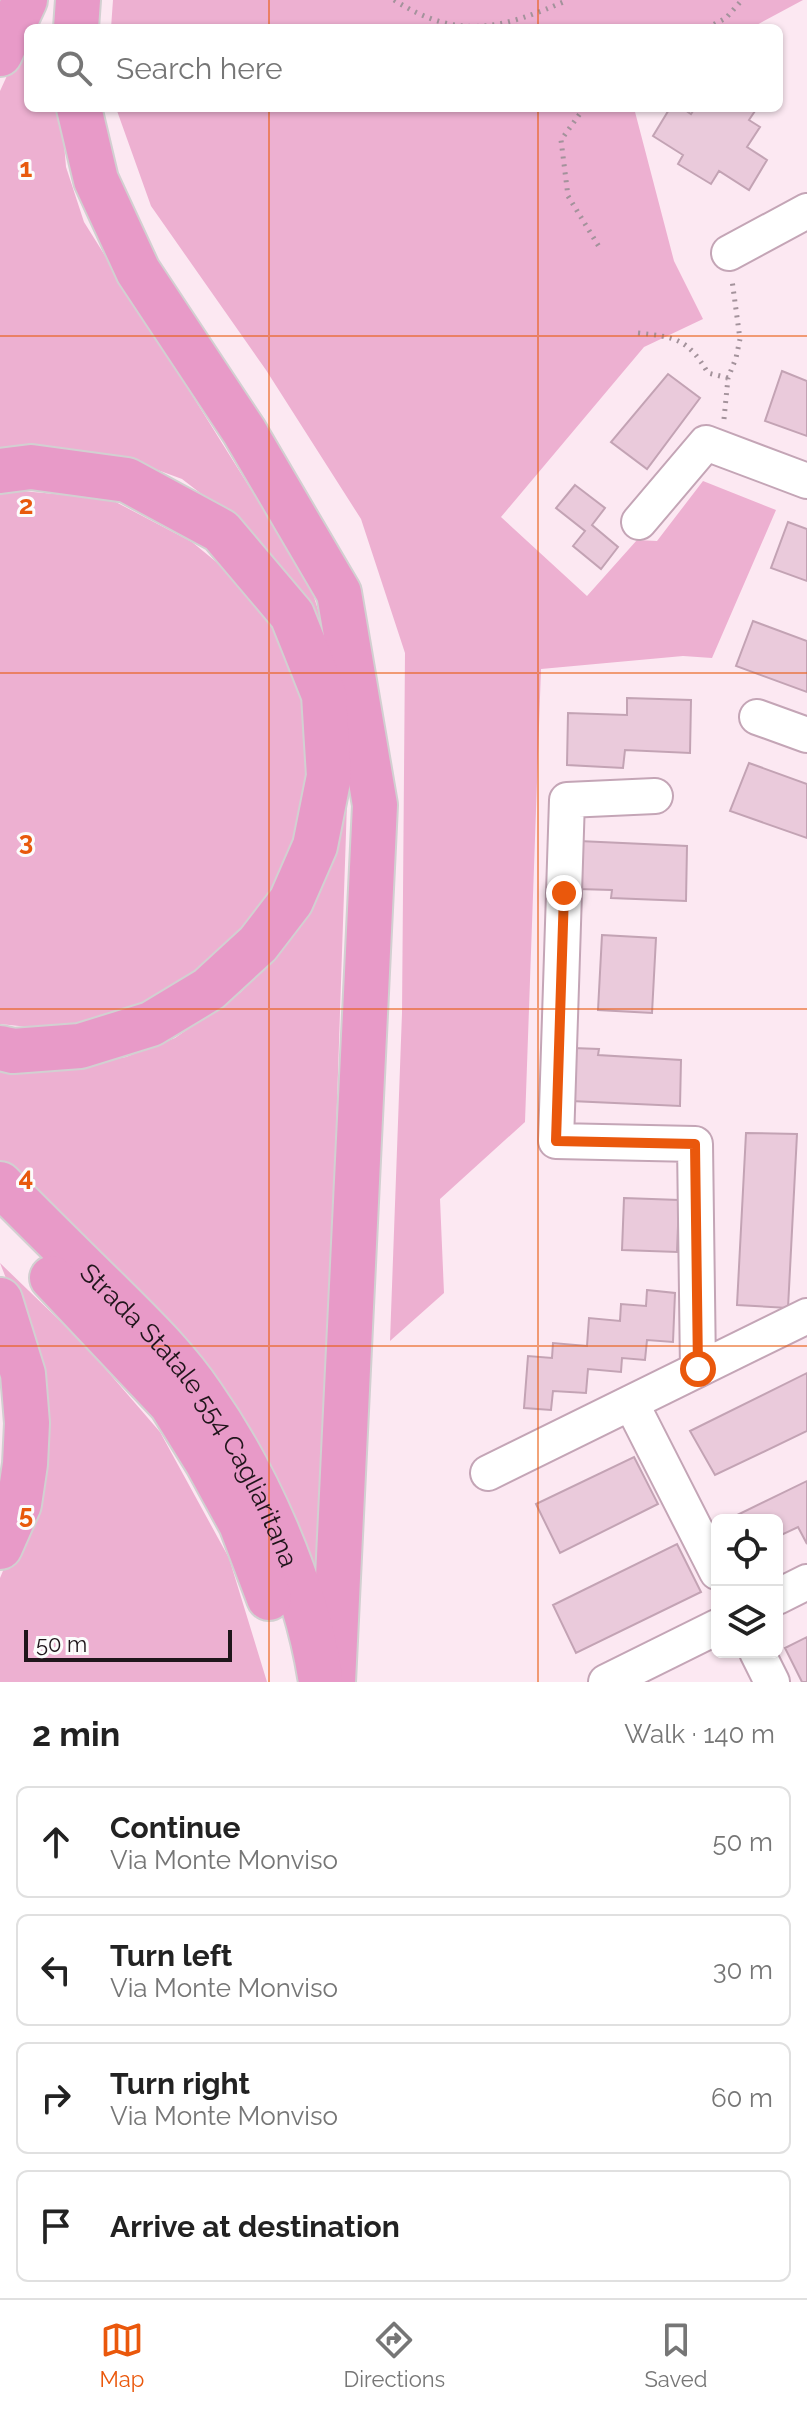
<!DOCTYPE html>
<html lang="en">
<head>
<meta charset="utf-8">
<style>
	body { margin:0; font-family:Raleway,sans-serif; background:#f6f6f6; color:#222 }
	.controls { position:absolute; right:24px; bottom:24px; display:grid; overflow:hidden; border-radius:12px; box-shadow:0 2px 6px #0004 }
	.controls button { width:72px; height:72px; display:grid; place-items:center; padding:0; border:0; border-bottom:2px solid #e0e0e0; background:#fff; color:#222; font:40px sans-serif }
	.scale { position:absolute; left:24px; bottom:20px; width:208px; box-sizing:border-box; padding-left:8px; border:4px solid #20151b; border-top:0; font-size:22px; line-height:28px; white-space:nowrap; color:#20151b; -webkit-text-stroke:6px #fcfcfc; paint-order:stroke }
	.stop { position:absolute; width:24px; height:24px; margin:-18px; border:6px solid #ea580c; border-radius:50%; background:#fff }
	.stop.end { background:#ea580c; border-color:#fff; box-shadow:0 2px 8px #0008 }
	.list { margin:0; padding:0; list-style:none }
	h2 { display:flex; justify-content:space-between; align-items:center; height:104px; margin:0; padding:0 32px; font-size:34px }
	h2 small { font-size:26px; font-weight:400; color:#767676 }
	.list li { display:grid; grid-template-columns:52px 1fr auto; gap:24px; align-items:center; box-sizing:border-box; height:112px; margin:0 16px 16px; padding:0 16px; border:2px solid #e0e0e0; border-radius:12px }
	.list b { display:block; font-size:30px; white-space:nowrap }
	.list p { margin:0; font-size:26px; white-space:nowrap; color:#767676 }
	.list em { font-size:26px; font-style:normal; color:#767676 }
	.icon { flex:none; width:44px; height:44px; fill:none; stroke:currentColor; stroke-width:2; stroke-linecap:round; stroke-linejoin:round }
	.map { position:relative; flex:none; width:807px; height:1682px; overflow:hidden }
	.search { position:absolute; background:#fff; box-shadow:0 2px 6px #0004; left:24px; right:24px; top:24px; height:88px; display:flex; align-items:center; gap:20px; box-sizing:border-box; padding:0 28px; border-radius:12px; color:#767676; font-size:30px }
	.sheet { height:616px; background:#fff }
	nav { display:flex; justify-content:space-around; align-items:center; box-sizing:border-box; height:112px; border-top:2px solid #e0e0e0; background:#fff; font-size:22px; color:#767676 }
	nav a { display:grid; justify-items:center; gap:4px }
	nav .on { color:#ea580c }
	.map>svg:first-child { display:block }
	.green { fill:#edb0d1 }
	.building { fill:#eacadb; stroke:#c3a3b4; stroke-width:2 }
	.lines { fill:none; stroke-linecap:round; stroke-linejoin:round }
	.minor-casing { stroke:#c4a5b6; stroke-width:38 }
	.trunk-casing { stroke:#d2d0d1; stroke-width:48 }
	.path { stroke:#a3929b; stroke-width:5; stroke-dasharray:2 6; stroke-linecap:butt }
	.minor { stroke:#fff; stroke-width:34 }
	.trunk { stroke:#e89ac8; stroke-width:44 }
	.route { stroke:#ea580c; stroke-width:10 }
	.grid { fill:none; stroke:#e8590c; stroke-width:2; stroke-opacity:0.55 }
	.labels { text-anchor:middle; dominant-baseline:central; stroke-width:6; stroke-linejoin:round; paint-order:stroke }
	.street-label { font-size:26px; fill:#20151b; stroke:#fcfcfc }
	.grid-label { font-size:26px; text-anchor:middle; font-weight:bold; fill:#e8590c; stroke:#fcfcfc; stroke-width:6; stroke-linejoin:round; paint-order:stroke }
</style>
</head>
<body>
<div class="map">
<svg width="807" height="1682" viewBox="0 0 807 1682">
	<rect width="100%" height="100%" fill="#fce8f2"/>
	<!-- green -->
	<path class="green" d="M113 0H803L751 28H111Z
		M28 30V108H61L66 167 84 222 310 584 328 642 251 532 182 479 125 458 59 448 0 447V91Z
		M116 108H634L674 261 703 319 644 347 501 517 587 596 637 540 657 541 703 481 776 510 712 658 683 656 541 669 525 1122 440 1199 444 1293 390 1341 402 1013 405 653 361 519 266 370 151 206Z
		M0 489 110 499 192 542 248 588 275 633 301 696 308 762 302 827 273 894 217 962 157 1001 98 1023 38 1028 0 1024Z
		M347 803 321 1582 255 1446 210 1377 0 1161V1070H62L126 1057 175 1038 241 992 296 930 329 867Z
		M0 1263 84 1344 160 1432 229 1558 267 1682H0V1578L28 1511 26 1329Z"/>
	<!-- building -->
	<path class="building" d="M670 108H682L691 114 695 108H757L749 120 760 127 747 147 767 160 749 190 719 171 711 184 678 164 683 155 653 136Z
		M782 371 807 381V436L765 421Z
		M668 374 700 398 647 469 611 442Z
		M575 485 605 508 592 525 618 547 601 569 573 546 585 531 556 508Z
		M788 522 807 529V581L771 568Z
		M753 621 807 641V692L736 666Z
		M627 698 691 700 690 753 625 750 623 768 567 765 568 713 627 715Z
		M749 763 807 784V838L730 811Z
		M579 841 687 846 686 901 611 898 612 890 578 889Z
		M602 935 656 938 652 1013 598 1010Z
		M573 1048 599 1049 598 1055 681 1060 680 1106 571 1101Z
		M746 1133 797 1134 788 1308 737 1305Z
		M624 1198 679 1200 677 1252 622 1250Z
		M647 1290 675 1293 673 1342 647 1340 645 1360 622 1358 621 1372 588 1369 586 1393 553 1391 551 1410 524 1408 528 1356 552 1358 553 1343 587 1346 589 1318 620 1321 621 1304 646 1306Z
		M807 1373V1431L715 1475 690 1431Z
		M634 1457 658 1504 560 1553 536 1504Z
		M807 1481V1544L798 1527 777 1537V1520H727Z
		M677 1544 701 1592 576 1653 553 1605Z
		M807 1637V1682H802L785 1648Z"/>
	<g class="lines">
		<defs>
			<path id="minor" d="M729 253 807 211
				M639 522 706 443 807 481
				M757 717 807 735
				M655 796 567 800 556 1141 695 1144 698 1369
				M631 1403 717 1572
				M488 1473 807 1316
				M777 1597 807 1582
				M757 1652 772 1682
				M606 1682 717 1627"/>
			<g id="trunk">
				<path d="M76 28 78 0"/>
				<path d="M0 54 25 0"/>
				<path d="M79 108 96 180 138 271 244 431 339 593 375 805 333 1682"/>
				<path d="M0 471 31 467 127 480 221 531 292 615 324 695 329 776 315 846 291 901 258 944 209 989 151 1024 80 1046 13 1051 0 1048"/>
				<path id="s1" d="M0 1184C36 1220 72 1256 108 1291 141 1324 176 1357 202 1396 257 1474 305 1582 320 1676"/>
				<path d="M52 1278 171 1404 207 1462 241 1524 269 1598"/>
				<path d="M0 1300 23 1374 27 1423 25 1464 19 1504 0 1547"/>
			</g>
		</defs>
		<!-- minor casing -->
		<use href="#minor" class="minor-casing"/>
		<!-- trunk casing -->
		<use href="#trunk" class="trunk-casing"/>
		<!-- path -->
		<path class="path" d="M394 0C459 41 501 29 568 0
			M707 28 726 18 742 0
			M584 108 561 140 568 196 601 250
			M638 333C676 337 688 339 708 373L728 378
			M724 419 728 378 736 358 740 339 732 280"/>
		<!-- minor -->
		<use href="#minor" class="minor"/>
		<!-- trunk -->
		<use href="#trunk" class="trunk"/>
	</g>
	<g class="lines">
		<!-- route -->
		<path class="route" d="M564 893 556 1141 695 1144 698 1369"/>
	</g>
	<!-- grid -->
	<path class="grid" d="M269 0V28M538 0V28M269 108V1682M538 108V1682M0 336H807M0 673H807M0 1009H807M0 1346H807"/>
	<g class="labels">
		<!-- street labels -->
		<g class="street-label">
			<text stroke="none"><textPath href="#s1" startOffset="302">Strada Statale 554 Cagliaritana</textPath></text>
		</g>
	</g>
	<g class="grid-label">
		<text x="26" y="177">1</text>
		<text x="26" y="514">2</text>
		<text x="26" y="850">3</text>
		<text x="26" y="1186">4</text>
		<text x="26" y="1523">5</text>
	</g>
</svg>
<div class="controls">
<button><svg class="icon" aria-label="locate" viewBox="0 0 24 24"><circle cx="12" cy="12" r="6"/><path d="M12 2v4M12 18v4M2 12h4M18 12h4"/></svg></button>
<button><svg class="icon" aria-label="layers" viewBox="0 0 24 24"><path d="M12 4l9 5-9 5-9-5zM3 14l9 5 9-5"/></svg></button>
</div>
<div class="scale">50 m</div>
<div class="stop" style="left:698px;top:1369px"></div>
<div class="stop end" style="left:564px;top:893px"></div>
<div class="search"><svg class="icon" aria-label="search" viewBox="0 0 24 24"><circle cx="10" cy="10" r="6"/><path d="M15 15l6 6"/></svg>Search here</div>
</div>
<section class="sheet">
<h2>2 min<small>Walk · 140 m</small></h2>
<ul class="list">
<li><svg class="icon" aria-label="ahead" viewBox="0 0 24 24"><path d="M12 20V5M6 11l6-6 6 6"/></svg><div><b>Continue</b><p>Via Monte Monviso</p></div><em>50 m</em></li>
<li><svg class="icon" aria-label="left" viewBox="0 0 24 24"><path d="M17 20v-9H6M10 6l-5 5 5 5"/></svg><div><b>Turn left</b><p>Via Monte Monviso</p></div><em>30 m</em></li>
<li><svg class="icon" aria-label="right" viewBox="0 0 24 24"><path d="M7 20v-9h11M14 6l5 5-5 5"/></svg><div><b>Turn right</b><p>Via Monte Monviso</p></div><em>60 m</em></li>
<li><svg class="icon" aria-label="arrive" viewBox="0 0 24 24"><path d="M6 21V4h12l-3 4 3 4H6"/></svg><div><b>Arrive at destination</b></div></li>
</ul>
</section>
<nav>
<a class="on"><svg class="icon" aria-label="map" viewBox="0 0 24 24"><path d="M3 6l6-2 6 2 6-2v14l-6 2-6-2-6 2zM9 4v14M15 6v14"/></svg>Map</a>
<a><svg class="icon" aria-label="directions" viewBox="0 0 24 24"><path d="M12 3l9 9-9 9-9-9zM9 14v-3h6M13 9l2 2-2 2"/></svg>Directions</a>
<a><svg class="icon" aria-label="saved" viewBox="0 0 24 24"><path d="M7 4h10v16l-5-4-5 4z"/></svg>Saved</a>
</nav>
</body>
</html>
